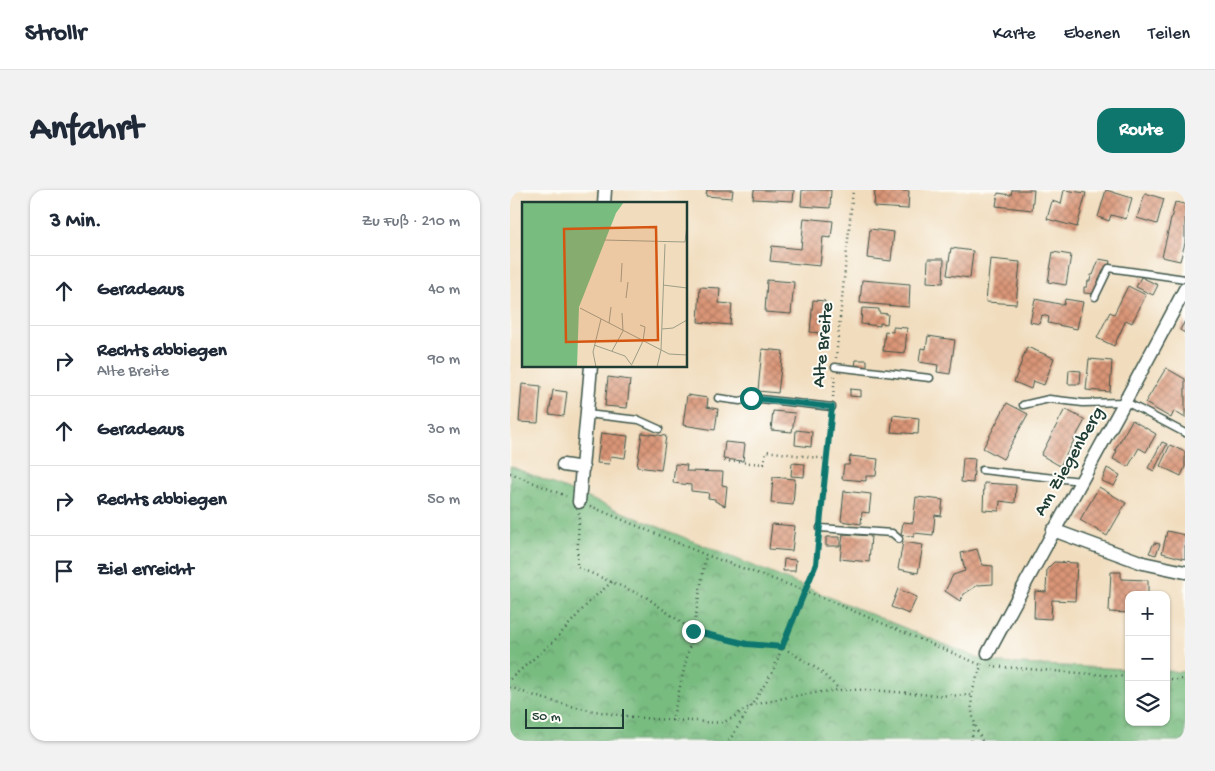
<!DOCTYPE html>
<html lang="de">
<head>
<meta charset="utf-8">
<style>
	body { margin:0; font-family:"Gochi Hand",sans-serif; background:#f2f2f3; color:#1f2937 }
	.controls { position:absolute; right:15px; bottom:15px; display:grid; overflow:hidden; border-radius:10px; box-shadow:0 1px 4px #0004 }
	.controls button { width:45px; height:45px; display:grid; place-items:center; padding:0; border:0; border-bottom:1px solid #e0e1e3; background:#fff; color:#1f2937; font:25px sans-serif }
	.scale { position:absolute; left:15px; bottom:12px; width:99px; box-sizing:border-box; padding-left:5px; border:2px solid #1f3d34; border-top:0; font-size:14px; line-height:18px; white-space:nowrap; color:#1f3d34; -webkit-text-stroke:4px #fdfcf7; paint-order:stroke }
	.stop { position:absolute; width:15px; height:15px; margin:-11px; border:4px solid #0f766e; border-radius:50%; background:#fff }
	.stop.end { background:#0f766e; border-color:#fff; box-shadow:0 1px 5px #0008 }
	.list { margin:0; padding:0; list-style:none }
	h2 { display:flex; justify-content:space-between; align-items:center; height:65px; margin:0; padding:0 20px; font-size:21px }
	h2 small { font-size:16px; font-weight:400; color:#747a83 }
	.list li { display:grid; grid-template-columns:32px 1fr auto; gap:15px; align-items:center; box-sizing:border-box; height:70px; padding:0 20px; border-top:1px solid #e0e1e3 }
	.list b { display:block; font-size:19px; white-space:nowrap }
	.list p { margin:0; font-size:16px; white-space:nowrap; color:#747a83 }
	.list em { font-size:16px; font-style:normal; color:#747a83 }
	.icon { flex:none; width:28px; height:28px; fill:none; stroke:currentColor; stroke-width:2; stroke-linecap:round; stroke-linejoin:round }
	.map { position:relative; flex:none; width:675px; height:551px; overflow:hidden; border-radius:15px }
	header { display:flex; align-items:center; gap:30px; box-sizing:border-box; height:70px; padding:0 25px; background:#fff; border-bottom:1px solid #e0e1e3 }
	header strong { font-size:24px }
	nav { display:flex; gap:28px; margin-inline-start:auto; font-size:18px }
	.intro { display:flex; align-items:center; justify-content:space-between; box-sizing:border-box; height:120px; padding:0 30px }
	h1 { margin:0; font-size:35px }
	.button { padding:12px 22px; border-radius:15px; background:#0f766e; color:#fff; font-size:18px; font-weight:700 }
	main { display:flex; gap:30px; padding:0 30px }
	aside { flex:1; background:#fff; border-radius:15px; box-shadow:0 1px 4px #0004 }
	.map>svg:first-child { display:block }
	.forest { fill:url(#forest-crowns); stroke:#4c7c5a }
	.building { fill:url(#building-cross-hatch) }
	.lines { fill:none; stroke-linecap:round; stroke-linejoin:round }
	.lane-casing { stroke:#3e5549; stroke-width:9 }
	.street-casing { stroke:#3e5549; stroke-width:15 }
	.path { stroke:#3e5549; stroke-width:2.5; stroke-dasharray:1 4; stroke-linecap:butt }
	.lane { stroke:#fff; stroke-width:6 }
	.street { stroke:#fff; stroke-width:12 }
	.route { stroke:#0f766e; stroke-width:6 }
	.labels { text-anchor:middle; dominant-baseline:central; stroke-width:4; stroke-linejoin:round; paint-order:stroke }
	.street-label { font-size:19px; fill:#1f3d34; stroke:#fdfcf7 }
	.inset-road { fill:none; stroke:#9d9d87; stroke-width:1 }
	.view { fill:#d45610; fill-opacity:0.15; stroke:#d45610; stroke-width:2.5 }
	.inset-edge { fill:none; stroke:#1f3d34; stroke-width:2.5 }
</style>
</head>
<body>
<header>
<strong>Strollr</strong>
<nav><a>Karte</a><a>Ebenen</a><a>Teilen</a></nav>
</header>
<div class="intro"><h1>Anfahrt</h1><a class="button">Route</a></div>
<main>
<aside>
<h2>3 Min.<small>Zu Fuß · 210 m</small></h2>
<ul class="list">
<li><svg class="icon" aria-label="ahead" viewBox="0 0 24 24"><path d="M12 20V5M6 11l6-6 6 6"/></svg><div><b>Geradeaus</b></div><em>40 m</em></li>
<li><svg class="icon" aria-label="right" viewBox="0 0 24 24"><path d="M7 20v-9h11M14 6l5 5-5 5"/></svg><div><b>Rechts abbiegen</b><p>Alte Breite</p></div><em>90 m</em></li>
<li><svg class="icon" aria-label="ahead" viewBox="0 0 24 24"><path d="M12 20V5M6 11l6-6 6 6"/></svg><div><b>Geradeaus</b></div><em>30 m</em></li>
<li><svg class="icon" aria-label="right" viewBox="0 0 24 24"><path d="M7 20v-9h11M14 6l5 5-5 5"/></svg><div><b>Rechts abbiegen</b></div><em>50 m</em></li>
<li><svg class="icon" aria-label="arrive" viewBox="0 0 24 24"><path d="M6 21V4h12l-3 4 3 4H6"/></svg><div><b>Ziel erreicht</b></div></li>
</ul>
</aside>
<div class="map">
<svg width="675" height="551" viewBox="0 0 675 551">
	<defs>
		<pattern id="forest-crowns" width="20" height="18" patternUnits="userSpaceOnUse" patternTransform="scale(1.25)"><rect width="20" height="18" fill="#78bc80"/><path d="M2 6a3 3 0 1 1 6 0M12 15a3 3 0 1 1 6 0" fill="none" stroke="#629a6a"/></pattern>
		<pattern id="building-cross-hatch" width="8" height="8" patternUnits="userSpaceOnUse" patternTransform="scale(1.25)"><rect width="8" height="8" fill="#da9577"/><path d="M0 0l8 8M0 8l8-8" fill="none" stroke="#b07b62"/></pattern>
	</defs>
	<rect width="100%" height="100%" fill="#fdfcf7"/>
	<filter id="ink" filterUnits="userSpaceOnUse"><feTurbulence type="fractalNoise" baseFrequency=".02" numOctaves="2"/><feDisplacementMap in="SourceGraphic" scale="10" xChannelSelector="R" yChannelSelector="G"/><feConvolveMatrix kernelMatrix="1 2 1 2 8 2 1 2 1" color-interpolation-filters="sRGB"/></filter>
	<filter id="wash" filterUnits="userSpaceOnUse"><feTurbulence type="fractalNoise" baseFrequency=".0096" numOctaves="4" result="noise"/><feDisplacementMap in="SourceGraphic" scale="20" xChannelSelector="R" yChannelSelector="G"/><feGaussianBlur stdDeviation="1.12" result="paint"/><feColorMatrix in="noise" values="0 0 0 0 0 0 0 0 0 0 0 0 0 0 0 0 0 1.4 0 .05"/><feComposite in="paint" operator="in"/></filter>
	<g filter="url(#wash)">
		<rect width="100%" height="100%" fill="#f1ddbe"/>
		<!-- forest -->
		<path class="forest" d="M0 276 468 468 489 473 619 479V532H656V481L675 482V551H0Z"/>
		<g id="blocks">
			<!-- building -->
			<path class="building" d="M197 0H223L222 8 196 6Z
				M244 0H284L283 11 243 9Z
				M292 0H321L320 18 291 16Z
				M365 0 399 1 398 19 364 17Z
				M502 0H524L522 20 486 16 488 3 501 5Z
				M554 0 576 3 567 37 537 29 542 11 551 14Z
				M596 0 622 8 616 29 601 25 599 31 588 27Z
				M635 3 654 9 647 34 627 28Z
				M665 12 675 14V53L670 71 652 67Z
				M294 28 323 31 321 48 313 47 310 76 260 71 262 56 291 59Z
				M360 39 384 42 381 71 357 68Z
				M441 58 463 61 460 88 437 85Z
				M543 62 561 65 556 95 538 92Z
				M418 69H434L433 93 417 92Z
				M480 69 510 72 506 114 476 112Z
				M589 69 600 71 599 76 597 75 594 86H591L588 98H585V104L574 103V97H577L578 91H580L581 85H583Z
				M631 87 648 95 643 105 626 97Z
				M257 90 284 92 281 124 255 122Z
				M352 90 400 94 399 117 350 113Z
				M618 96 636 105 622 133 616 130 604 156 587 148 600 122 604 124Z
				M190 97 210 98 209 113 222 114 220 135 188 132Z
				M525 109 554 115 555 109 573 112 567 139 538 133 539 127 532 125 530 134 520 132Z
				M303 110 315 111 312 143 300 142Z
				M352 118 369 119V123L378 124 377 134 370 133V136L351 134Z
				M675 131V143L670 140Z
				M383 137 397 138 395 163 373 161 375 141 383 142Z
				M418 146 445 150 440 184 427 182 428 175 409 172 411 158 416 159Z
				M517 157 544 168 534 195 523 191 521 199 504 192Z
				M252 159 273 161 268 203 248 201Z
				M579 169 602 171 600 202 576 200Z
				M346 170H357V178L345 177Z
				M656 178 675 189V228L664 221 661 228 635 213Z
				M559 180 571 181 570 194H558Z
				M98 187 120 190 117 218 95 216Z
				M12 194 31 196 28 233 9 232Z
				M340 199 351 200V207L340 206Z
				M43 200 57 202 54 226 39 224Z
				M177 205 198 208 197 217 208 219 205 240 173 235Z
				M497 213 518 224 493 269 473 258Z
				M555 219 575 230 550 276 531 265Z
				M263 221 285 223 282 242 261 240Z
				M383 225 409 228 408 244 381 242Z
				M622 230 646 244 636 262 629 258 618 277 603 269 607 261 605 260Z
				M286 240 302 242 301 257 285 255Z
				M91 243 118 246 115 268 101 266 99 274 87 273Z
				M132 243 156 246 151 280 127 277Z
				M215 252 235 254 233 271 213 269Z
				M652 252 657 254 644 281 638 278Z
				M660 255 675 262V277L671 286 650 276Z
				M340 266 368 269 366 286H356V291L332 289 334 275H339Z
				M453 268 465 269 463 293 451 292Z
				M282 273 295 274 294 287 281 286Z
				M165 274 177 275 176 281 213 282 212 295 217 296 215 316 205 311V309L198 308 199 303 181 301V295L163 293Z
				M597 278 610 285 604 296 592 291Z
				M263 287 285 289 283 315 261 313Z
				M474 293 506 295 505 313 490 311 489 321 473 320Z
				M589 297 616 313 597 346 570 330Z
				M334 301 361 304 359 323 352 322 351 334 331 331Z
				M406 307 433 310 431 326 425 325 423 345 404 343V347L391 345 393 332 403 333Z
				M262 334 285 336 282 361 259 359Z
				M657 341 675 345V369L652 363Z
				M333 344 361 346 359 372 330 369Z
				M316 347H330V356H316Z
				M393 352 413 355 408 383 388 379Z
				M644 353 650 354 646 365 639 363Z
				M467 359 472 375 483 376V394L468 395 454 404 450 411 435 401 443 385 455 381 451 363Z
				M274 369 286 370 285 381H273Z
				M544 372 567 373 565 411 542 410 541 429 524 428 525 401 536 402 537 379Z
				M601 382H611V389L638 390V405H619V423L599 422Z
				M388 399 407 407 399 424 381 417Z"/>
		</g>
	</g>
	<g filter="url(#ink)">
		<use href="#blocks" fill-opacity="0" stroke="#3e5549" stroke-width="1"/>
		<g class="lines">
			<defs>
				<path id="lane" d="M585 107 599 78 675 89
					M325 177 420 188
					M208 208 230 211 241 208 322 217
					M513 215 539 209 573 213 616 212 675 243
					M77 224 129 230 149 239
					M472 280 571 291
					M310 338 382 343 389 349"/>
				<path id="street" d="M94 14 95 0
					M53 275 73 278
					M69 312 81 176
					M543 340 633 373 675 382
					M478 463C542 342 611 222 675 99"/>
			</defs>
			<!-- lane casing -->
			<use href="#lane" class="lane-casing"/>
			<!-- street casing -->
			<use href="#street" class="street-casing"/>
			<!-- path -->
			<path class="path" d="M326 168 343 0
				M323 207 325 186
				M214 271 254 274 256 261 316 269
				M0 283 56 306
				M80 316 196 365 296 401 471 475
				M69 323 67 377 136 407 183 441 237 454 272 457 309 480 330 500
				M310 329 321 225
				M481 476 619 487
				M0 489 43 452 82 409 102 392
				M656 489H675
				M0 497C59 520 123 530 186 531 194 532 208 534 216 531 224 528 231 521 239 517 255 510 312 501 332 500 375 498 418 508 461 505
				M162 531 183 441 196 365
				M219 551 262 483 306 374 309 347
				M461 551 464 535
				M472 551C457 519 459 506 472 474"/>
			<!-- lane -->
			<use href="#lane" class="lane"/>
			<!-- street -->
			<use href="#street" class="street"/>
		</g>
	</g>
	<g class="lines" filter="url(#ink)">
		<!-- route -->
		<path class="route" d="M183 441 237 454 272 457 306 374 322 217 241 208"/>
	</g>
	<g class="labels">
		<!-- street labels -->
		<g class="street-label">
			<text transform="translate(314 155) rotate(-84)">Alte Breite</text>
			<text transform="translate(560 272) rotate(-60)">Am Ziegenberg</text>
		</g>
	</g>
	<!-- overview -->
	<g transform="translate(12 12)">
		<rect width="165" height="165" fill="#f1ddbe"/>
		<path d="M0 0H102L94 11 57 105 55 165H0Z" fill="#78bc80"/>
		<path class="inset-road" d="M82 38 163 40 165 23M99 80 100 61M141 83 165 86M104 96 106 80M58 106 147 152 165 153M87 121 89 105M140 127 151 126 165 118M72 143 103 154 111 165M90 149 101 129 100 111M110 162 121 139 123 125 118 123M74 165 71 150 79 117M135 165 139 148 143 42"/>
		<path class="view" d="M134 25 136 138 44 140 42 27Z"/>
		<rect width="165" height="165" class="inset-edge"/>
	</g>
</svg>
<div class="controls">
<button>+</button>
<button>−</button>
<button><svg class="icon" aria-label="layers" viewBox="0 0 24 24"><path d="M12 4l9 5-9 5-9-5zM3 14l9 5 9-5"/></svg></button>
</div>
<div class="scale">50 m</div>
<div class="stop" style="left:241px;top:208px"></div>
<div class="stop end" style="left:183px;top:441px"></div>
</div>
</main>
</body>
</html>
